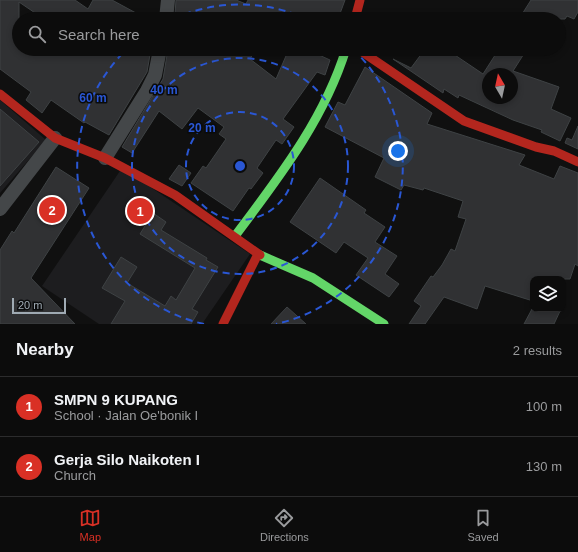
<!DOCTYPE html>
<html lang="en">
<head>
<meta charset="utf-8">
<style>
	body { margin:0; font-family:Arial,sans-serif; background:#1a1a1a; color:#f1f3f6 }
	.controls { position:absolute; right:12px; bottom:12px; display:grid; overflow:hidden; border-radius:8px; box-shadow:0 2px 6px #0003 }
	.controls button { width:36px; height:36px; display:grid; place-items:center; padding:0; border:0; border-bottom:1px solid #2c2c2d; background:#0c0c0c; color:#f1f3f6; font:20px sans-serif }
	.compass { position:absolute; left:482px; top:68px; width:36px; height:36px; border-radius:50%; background:#0c0c0c; box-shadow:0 2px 6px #0003; rotate:351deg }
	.scale { position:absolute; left:12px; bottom:10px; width:54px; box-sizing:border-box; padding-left:4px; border:2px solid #9faab3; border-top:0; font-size:11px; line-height:14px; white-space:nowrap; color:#9faab3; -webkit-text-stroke:3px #0a0b0c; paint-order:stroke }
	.you { position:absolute; left:398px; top:151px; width:14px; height:14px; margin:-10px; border:3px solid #fff; border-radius:50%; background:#1a73e8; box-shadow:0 0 0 6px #1a73e833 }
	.badge { display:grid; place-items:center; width:26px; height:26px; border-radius:50%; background:#d93025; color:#fff; font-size:13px; font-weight:700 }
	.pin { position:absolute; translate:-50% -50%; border:2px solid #fff; box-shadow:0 1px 4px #0006 }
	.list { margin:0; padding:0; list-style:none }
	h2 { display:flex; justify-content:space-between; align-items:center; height:52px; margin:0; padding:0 16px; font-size:17px }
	h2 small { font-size:13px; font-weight:400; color:#9a9b9d }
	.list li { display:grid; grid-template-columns:26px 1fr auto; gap:12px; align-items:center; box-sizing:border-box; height:60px; padding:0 16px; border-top:1px solid #2c2c2d }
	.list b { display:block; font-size:15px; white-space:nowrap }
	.list p { margin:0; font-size:13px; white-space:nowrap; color:#9a9b9d }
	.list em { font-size:13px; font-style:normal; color:#9a9b9d }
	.icon { flex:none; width:22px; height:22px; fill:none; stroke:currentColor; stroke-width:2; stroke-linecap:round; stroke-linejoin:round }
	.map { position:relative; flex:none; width:578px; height:324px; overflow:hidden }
	.search { position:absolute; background:#0c0c0c; box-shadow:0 2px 6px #0003; left:12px; right:12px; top:12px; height:44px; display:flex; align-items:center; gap:10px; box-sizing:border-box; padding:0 14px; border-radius:22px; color:#9a9b9d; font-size:15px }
	.sheet { height:172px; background:#0c0c0c }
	nav { display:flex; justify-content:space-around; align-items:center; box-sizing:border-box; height:56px; border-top:1px solid #2c2c2d; background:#0c0c0c; font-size:11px; color:#9a9b9d }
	nav a { display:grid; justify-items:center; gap:2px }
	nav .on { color:#d93025 }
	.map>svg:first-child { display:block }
	.built { fill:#1d1d1f }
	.building { fill:#303133; stroke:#3e4244; fill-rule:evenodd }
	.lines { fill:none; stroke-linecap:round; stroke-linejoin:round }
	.street { stroke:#444749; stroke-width:14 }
	.fast { stroke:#63d668; stroke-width:9 }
	.jam { stroke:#b3261e; stroke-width:9 }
	.ring { fill:none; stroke:#2a57d4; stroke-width:2; stroke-dasharray:7 5 }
	.centre { fill:#2a57d4; stroke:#0a0b0c; stroke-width:2 }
	.ring-label { font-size:12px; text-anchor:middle; font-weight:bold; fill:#2a57d4; stroke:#0a0b0c; stroke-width:3; stroke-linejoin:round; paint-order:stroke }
</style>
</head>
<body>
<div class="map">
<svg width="578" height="324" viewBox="0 0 578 324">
	<rect width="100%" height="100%" fill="#101010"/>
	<!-- built -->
	<path class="built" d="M0 100 46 140 0 193Z
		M122 168 250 254 202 324H99L42 286Z"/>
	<!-- building -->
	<path class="building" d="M0 0H75L88 9 93 0H112L147 19H44L19 2V24L13 31 19 37V49H151L147 72 109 135 85 122 84 123 51 100 42 113 26 100 31 92 0 69Z
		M176 0H236L246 4 248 0H345L338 19H187L175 14Z
		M531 0H578V12L574 19 567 16 565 19H519Z
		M168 49H256L250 59 276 79 289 49H306L330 60 325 75 317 72 283 119 294 127 282 144 276 140 257 168 263 173 251 189 249 188 233 211 191 183 203 166 206 168 226 139 219 134 224 127 198 108 182 129 159 111 132 153 122 147 163 79Z
		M378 49H390L387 55Z
		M425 49H446L483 74 499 49H527L513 71 559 87 551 109 571 118 560 141 541 132 542 130 513 120 459 95 458 98 444 89 443 93 393 59 411 68ZM488 74H512V98H488Z
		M365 67 432 113 427 124 525 155 519 165 554 179 560 166 578 173V266L575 264 570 279H533V301L485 286 477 309 444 297 425 324H409L421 306 414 301 431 276 433 277 442 265 451 249 455 251 466 219 458 217 463 201 424 188 423 190 404 185 401 190 375 177 384 158 325 127 338 102 345 105Z
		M0 109 39 142 0 186Z
		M578 126V149L565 143 567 138 572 140Z
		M179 165 191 173 182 186 169 179Z
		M56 167 89 188 31 278 75 324H0V250L12 231 14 233Z
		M320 178 366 210 364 213 385 227 375 242 397 256 385 274 399 284 389 297 356 275 368 258 344 242 336 253 290 222Z
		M153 213 166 222 161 230 207 258 206 260 218 267 192 309 198 312 191 324H111L125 301 102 288 121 257 137 267 127 283 165 306 171 296 176 300 195 268 140 234Z
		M287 307 306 324H271Z
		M532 309H561L554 324H524Z"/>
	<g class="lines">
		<!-- street -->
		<path class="street" d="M166 19 168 0
			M105 158 147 91 155 75 160 49
			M0 209 55 138"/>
		<!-- fast -->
		<path class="fast" d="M235 236C279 177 324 120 346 49
			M260 255 313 278 384 324"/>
		<!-- jam -->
		<path class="jam" d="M355 19 360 0
			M358 49 464 121 536 147 554 151 578 162
			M0 94 55 138 105 158 175 195 260 255
			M223 324 258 254"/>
	</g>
	<!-- distance rings -->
	<g class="ring">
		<circle cx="240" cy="166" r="54"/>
		<circle cx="240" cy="166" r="108"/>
		<path d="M204 324A162 162 0 0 1 127 49M173 19A162 162 0 0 1 307 19M353 49A162 162 0 0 1 276 324"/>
	</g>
	<circle cx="240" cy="166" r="6" class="centre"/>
	<g class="ring-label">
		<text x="164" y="94">40 m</text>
		<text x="93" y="102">60 m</text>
		<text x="202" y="132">20 m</text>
	</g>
</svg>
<div class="controls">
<button><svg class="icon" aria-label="layers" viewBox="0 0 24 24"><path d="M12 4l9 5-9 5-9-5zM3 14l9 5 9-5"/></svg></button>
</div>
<svg class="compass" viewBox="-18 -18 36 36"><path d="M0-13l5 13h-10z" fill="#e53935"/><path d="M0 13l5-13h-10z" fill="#9a9b9d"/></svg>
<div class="scale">20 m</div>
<div class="you"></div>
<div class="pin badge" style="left:140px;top:211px">1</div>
<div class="pin badge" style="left:52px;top:210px">2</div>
<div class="search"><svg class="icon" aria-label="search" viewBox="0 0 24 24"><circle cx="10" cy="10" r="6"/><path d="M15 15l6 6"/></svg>Search here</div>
</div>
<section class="sheet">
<h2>Nearby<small>2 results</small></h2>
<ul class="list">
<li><span class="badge">1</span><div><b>SMPN 9 KUPANG</b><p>School · Jalan Oe'bonik I</p></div><em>100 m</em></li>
<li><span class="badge">2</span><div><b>Gerja Silo Naikoten I</b><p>Church</p></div><em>130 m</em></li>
</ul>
</section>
<nav>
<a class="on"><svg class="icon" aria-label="map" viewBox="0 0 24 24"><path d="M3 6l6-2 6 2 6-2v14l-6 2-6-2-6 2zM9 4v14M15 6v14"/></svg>Map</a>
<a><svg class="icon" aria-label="directions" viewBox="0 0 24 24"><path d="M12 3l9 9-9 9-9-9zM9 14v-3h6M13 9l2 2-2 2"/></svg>Directions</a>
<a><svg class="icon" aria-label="saved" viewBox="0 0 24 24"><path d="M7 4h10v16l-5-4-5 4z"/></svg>Saved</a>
</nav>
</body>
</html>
